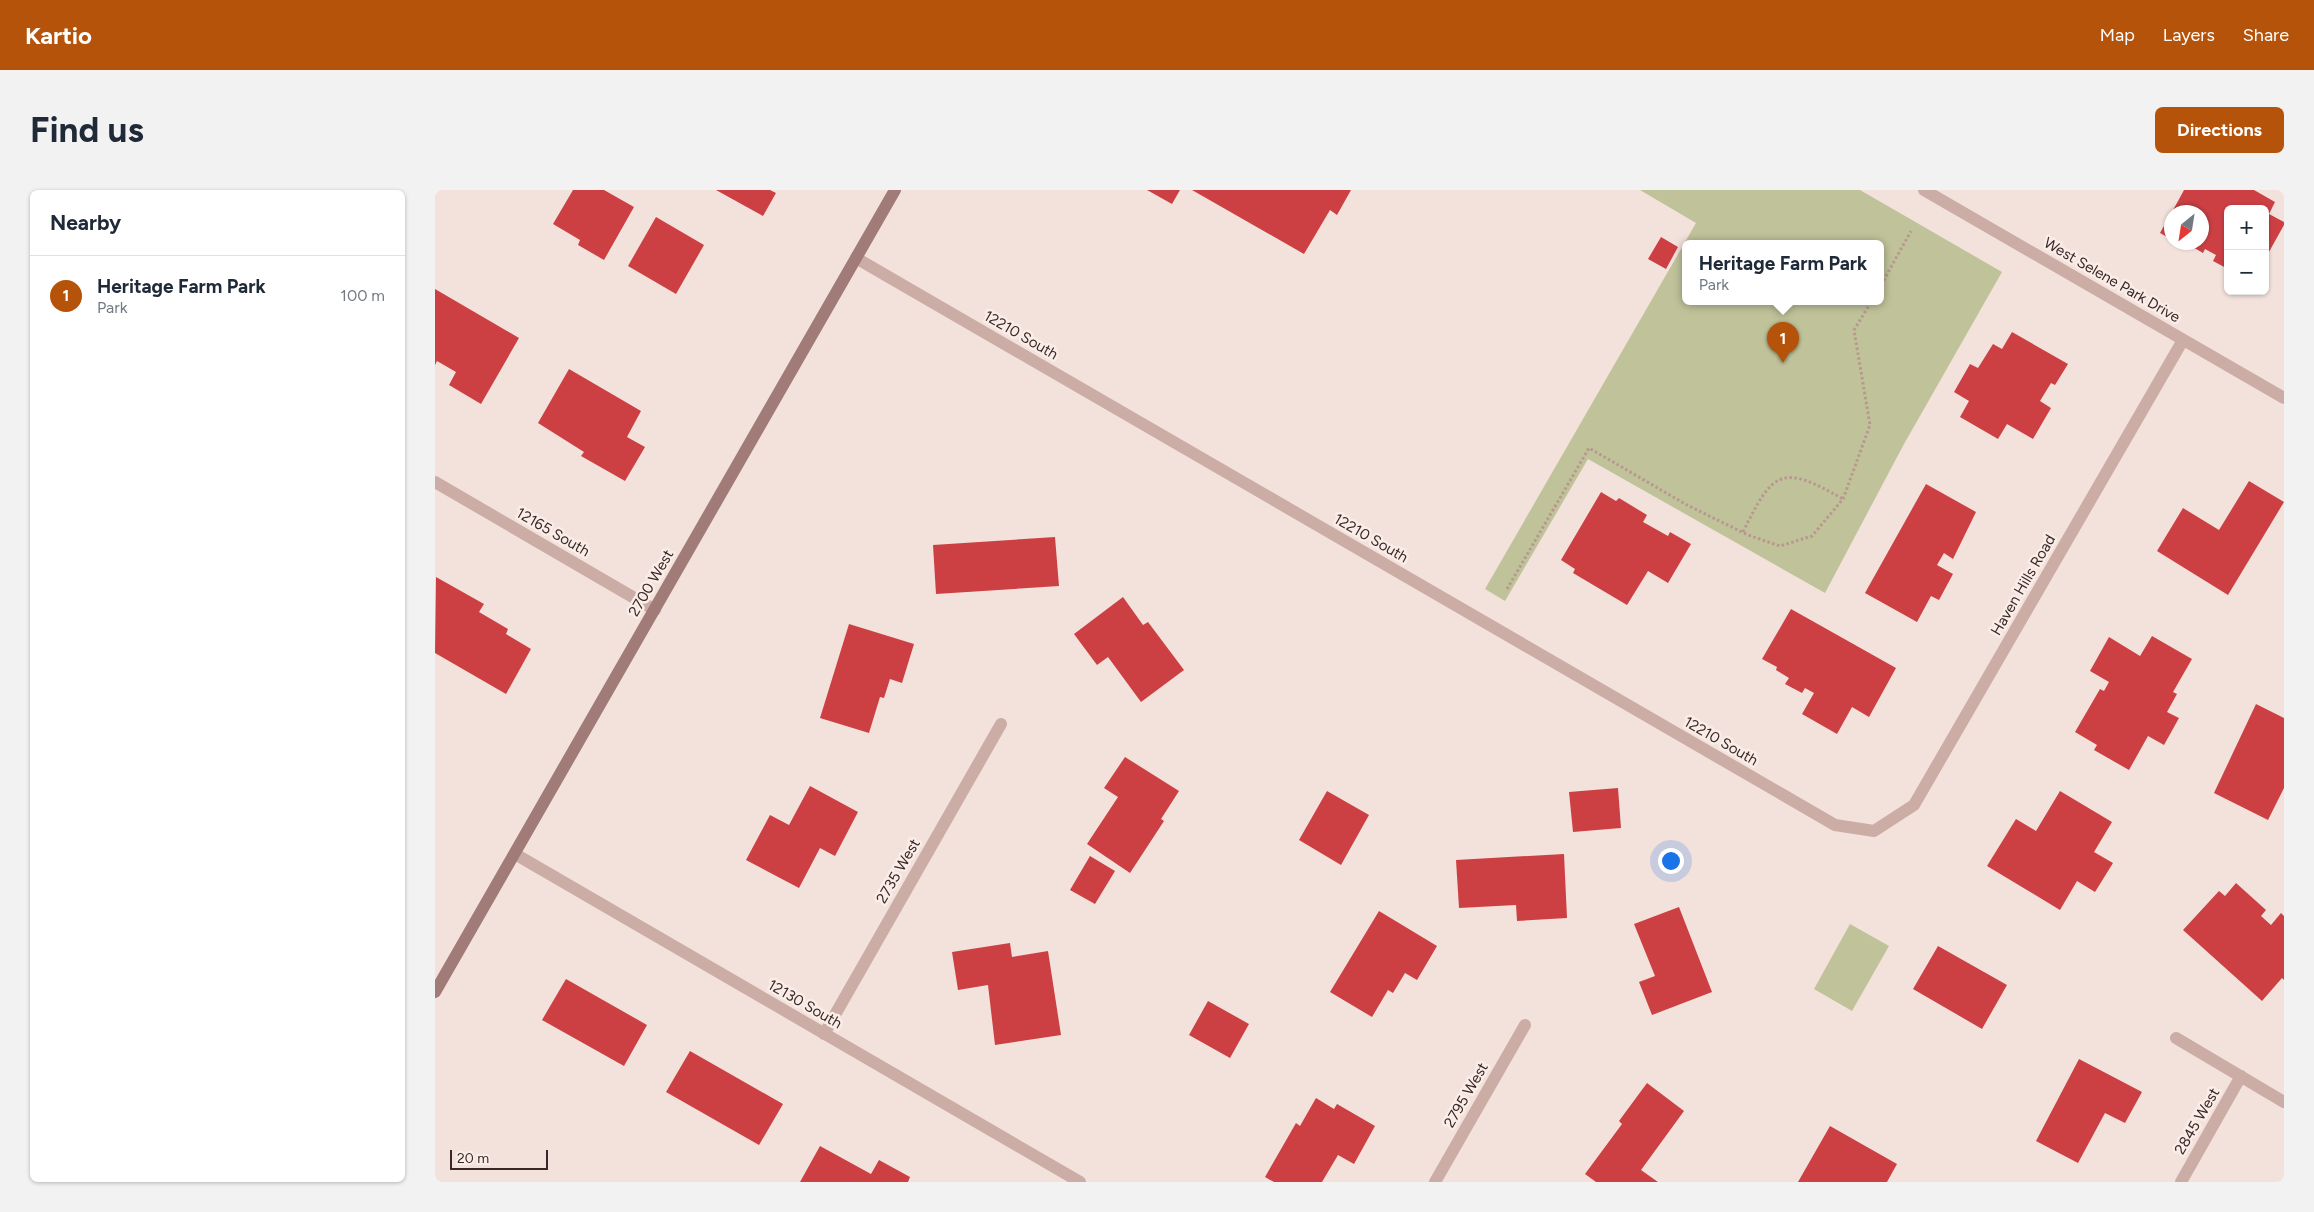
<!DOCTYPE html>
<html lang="en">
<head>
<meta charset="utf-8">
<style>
	body { margin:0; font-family:Figtree,sans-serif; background:#f2f2f3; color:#1f2937 }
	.controls { position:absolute; right:15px; top:15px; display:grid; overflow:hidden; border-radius:8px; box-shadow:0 1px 4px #0004 }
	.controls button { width:45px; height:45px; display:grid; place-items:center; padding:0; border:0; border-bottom:1px solid #e0e1e3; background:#fff; color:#1f2937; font:25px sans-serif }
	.compass { position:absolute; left:1729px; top:15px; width:45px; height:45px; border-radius:50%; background:#fff; box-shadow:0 1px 4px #0004; rotate:210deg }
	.scale { position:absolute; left:15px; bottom:12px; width:98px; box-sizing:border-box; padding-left:5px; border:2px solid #382827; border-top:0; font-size:14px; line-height:18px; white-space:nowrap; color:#382827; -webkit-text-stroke:4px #faede8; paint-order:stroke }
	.you { position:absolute; left:1235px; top:670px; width:18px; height:18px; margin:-12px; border:4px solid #fff; border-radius:50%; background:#1a73e8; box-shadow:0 0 0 8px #1a73e833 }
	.badge { display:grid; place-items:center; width:32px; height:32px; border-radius:50%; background:#b45309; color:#fff; font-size:16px; font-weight:700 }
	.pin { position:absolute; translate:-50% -41px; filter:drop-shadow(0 1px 2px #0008) }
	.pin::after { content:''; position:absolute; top:26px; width:18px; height:15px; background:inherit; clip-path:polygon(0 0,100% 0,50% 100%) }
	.popup { position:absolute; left:1247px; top:50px; width:202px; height:65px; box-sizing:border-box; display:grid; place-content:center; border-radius:8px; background:#fff; filter:drop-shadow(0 1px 4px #0005); font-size:16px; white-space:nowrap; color:#747a83 }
	.popup b { font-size:19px; color:#1f2937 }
	.popup::after { content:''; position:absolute; left:50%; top:100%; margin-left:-10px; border:10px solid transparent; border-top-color:#fff }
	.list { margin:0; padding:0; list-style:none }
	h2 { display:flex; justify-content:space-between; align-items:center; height:65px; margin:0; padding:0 20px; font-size:21px }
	h2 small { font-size:16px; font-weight:400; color:#747a83 }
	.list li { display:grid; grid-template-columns:32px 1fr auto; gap:15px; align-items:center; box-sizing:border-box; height:80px; padding:0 20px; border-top:1px solid #e0e1e3 }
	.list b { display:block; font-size:19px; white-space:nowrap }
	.list p { margin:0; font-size:16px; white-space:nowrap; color:#747a83 }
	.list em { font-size:16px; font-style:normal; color:#747a83 }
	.map { position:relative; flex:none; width:1849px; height:992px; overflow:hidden; border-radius:8px }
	header { display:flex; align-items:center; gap:30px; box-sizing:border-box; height:70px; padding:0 25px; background:#b45309; color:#fff }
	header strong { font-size:24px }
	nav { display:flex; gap:28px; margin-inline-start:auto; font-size:18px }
	.intro { display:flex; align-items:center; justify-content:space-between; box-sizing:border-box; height:120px; padding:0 30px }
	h1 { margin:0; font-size:35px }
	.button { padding:12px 22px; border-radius:8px; background:#b45309; color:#fff; font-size:18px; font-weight:700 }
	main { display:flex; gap:30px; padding:0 30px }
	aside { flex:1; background:#fff; border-radius:8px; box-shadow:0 1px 4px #0004 }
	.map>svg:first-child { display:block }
	.green { fill:#c0c39a; fill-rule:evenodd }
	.building { fill:#cc4044 }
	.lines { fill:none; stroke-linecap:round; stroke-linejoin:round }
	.path { stroke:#b89790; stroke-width:3; stroke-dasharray:2.5 2.5; stroke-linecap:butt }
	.lane { stroke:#ccada6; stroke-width:12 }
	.street { stroke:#ccada6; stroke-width:12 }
	.secondary { stroke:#a07b77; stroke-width:12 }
	.labels { text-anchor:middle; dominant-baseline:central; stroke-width:5; stroke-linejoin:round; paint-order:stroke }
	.street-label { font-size:15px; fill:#382827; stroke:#faede8 }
</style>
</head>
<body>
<header>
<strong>Kartio</strong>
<nav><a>Map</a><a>Layers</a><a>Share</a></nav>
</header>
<div class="intro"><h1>Find us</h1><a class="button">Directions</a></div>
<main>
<aside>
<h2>Nearby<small></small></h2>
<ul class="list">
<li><span class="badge">1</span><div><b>Heritage Farm Park</b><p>Park</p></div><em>100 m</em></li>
</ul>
</aside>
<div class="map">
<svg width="1849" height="992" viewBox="0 0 1849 992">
	<rect width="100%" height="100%" fill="#f3e1db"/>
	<!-- green -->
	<path class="green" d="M1205 0H1425L1567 82 1469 254 1390 403 1153 269 1070 411 1050 399 1261 33ZM1446 54V112H1250V54Z
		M1415 734 1454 756 1417 821 1379 799Z"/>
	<!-- building -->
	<path class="building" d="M138 0H169L199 17 169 70 143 55 145 50 118 34Z
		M281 0H335L341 3 328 26Z
		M712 0H745L737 14Z
		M757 0H916L902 25 895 20 869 64Z
		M1749 0H1819L1840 12 1834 24 1849 32V35L1830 69V19H1793V79L1778 71 1781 65 1770 59 1768 63 1749 52H1766V22H1737Z
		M1736 23V49L1725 43Z
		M221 27 269 55 241 104 193 76Z
		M1226 47 1243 57 1231 79 1213 69Z
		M0 99 84 148 46 214 14 195 21 182 2 171 0 175Z
		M1577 142 1633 174 1620 195 1616 193 1605 211 1616 218 1598 249 1572 234 1563 249 1525 227 1534 211 1519 202 1535 174 1543 178 1558 154 1567 159Z
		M134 179 206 221 192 247 210 257 190 291 146 266 149 262 103 233Z
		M1814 291 1849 312 1793 405 1722 361 1748 318 1784 340Z
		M1491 294 1541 322 1518 369 1509 363 1502 375 1518 384 1504 410 1496 406 1482 432 1430 403Z
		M1166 302 1181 311 1184 308 1212 325 1208 332 1233 346 1235 342 1256 354 1233 393 1213 381 1192 415 1138 383 1140 379 1126 370Z
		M620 347 624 396 501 404 498 355Z
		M1 387 49 414 44 422 73 439 71 444 96 459 71 504 0 463Z
		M688 407 708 435 713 432 749 480 706 512 673 467 662 475 639 444Z
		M1356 419 1461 478 1434 527 1417 517 1402 544 1367 524 1379 503 1370 498 1367 503 1350 494 1354 488 1341 480 1342 477 1327 469Z
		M414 434 479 454 467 493 455 489 449 508 445 507 434 543 385 528Z
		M1717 446 1757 469 1738 502 1742 504 1732 522 1744 528 1729 555 1713 546 1694 580 1659 560 1662 555 1640 542 1665 499 1669 501 1674 492 1655 481 1674 447 1705 466Z
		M1821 514 1849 528V598L1833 630 1779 603Z
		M690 567 744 601 726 629 729 631 695 683 652 654 683 607 669 598Z
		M375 596 423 622 400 666 385 658 364 698 311 670 335 625 354 635Z
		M1183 598 1186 638 1138 642 1134 602Z
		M892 601 934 625 906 675 864 650Z
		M1625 601 1677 632 1659 662 1678 673 1660 702 1642 691 1625 720 1552 676 1581 629 1601 641Z
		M1129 664 1132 728 1082 731 1081 715 1024 718 1021 670Z
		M655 666 680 681 660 714 635 700Z
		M1801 693 1831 720 1826 726 1836 735 1846 723 1849 726V790L1847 788 1827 811 1748 740 1784 701 1790 706Z
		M1244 717 1277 802 1217 825 1204 792 1220 786 1199 734Z
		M944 721 1002 756 982 790 970 783 958 803 953 800 937 827 895 802Z
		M575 753 577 767 613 761 626 845 560 855 553 795 523 800 517 762Z
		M1503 756 1572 795 1547 839 1478 799Z
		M131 789 212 835 189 876 107 830Z
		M773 811 814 834 795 868 754 845Z
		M255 861 348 914 324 955 231 902Z
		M1644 869 1707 902 1690 933 1670 923 1643 973 1601 951Z
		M1212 893 1249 921 1206 980 1223 992H1161L1150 984 1187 934 1184 931Z
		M881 908 899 919 902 914 940 936 919 974 903 965 887 992H839L830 987 861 933 865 936Z
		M1395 936 1462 974 1452 992H1363Z
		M385 956 436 984 444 970 475 987 473 992H365Z"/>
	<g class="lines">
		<!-- path -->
		<path class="path" d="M1446 95 1476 41
			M1308 342C1338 281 1346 273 1408 309
			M1072 399 1154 258 1252 315 1313 345 1345 356 1377 346 1408 309 1435 235 1419 140 1436 112"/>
		<!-- lane -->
		<path class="lane" d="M1741 848 1849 912"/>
		<!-- street -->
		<path class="street" d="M1489 0 1849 208
			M421 68 1400 635 1439 641 1479 615 1748 150
			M0 292 220 420
			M80 664 645 992
			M389 844 566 534
			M1000 992 1090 835
			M1746 992 1806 886"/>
		<!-- secondary -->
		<path class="secondary" d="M0 802 460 0"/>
	</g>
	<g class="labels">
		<!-- street labels -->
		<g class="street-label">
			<text transform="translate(1677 90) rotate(30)">West Selene Park Drive</text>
			<text transform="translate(586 145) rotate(30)">12210 South</text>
			<text transform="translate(118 342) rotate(30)">12165 South</text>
			<text transform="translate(936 348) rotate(30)">12210 South</text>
			<text transform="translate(216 393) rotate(-60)">2700 West</text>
			<text transform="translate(1588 395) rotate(-60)">Haven Hills Road</text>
			<text transform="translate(1286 551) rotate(30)">12210 South</text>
			<text transform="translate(463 681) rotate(-60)">2735 West</text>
			<text transform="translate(370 814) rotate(30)">12130 South</text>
			<text transform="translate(1031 905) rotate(-60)">2795 West</text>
			<text transform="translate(1762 931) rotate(-60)">2845 West</text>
		</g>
	</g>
</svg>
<div class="controls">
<button>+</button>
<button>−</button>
</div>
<svg class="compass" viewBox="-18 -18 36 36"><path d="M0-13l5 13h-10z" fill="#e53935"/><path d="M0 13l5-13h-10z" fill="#747a83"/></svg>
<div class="scale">20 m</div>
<div class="you"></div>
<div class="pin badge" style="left:1348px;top:173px">1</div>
<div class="popup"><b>Heritage Farm Park</b>Park</div>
</div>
</main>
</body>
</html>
